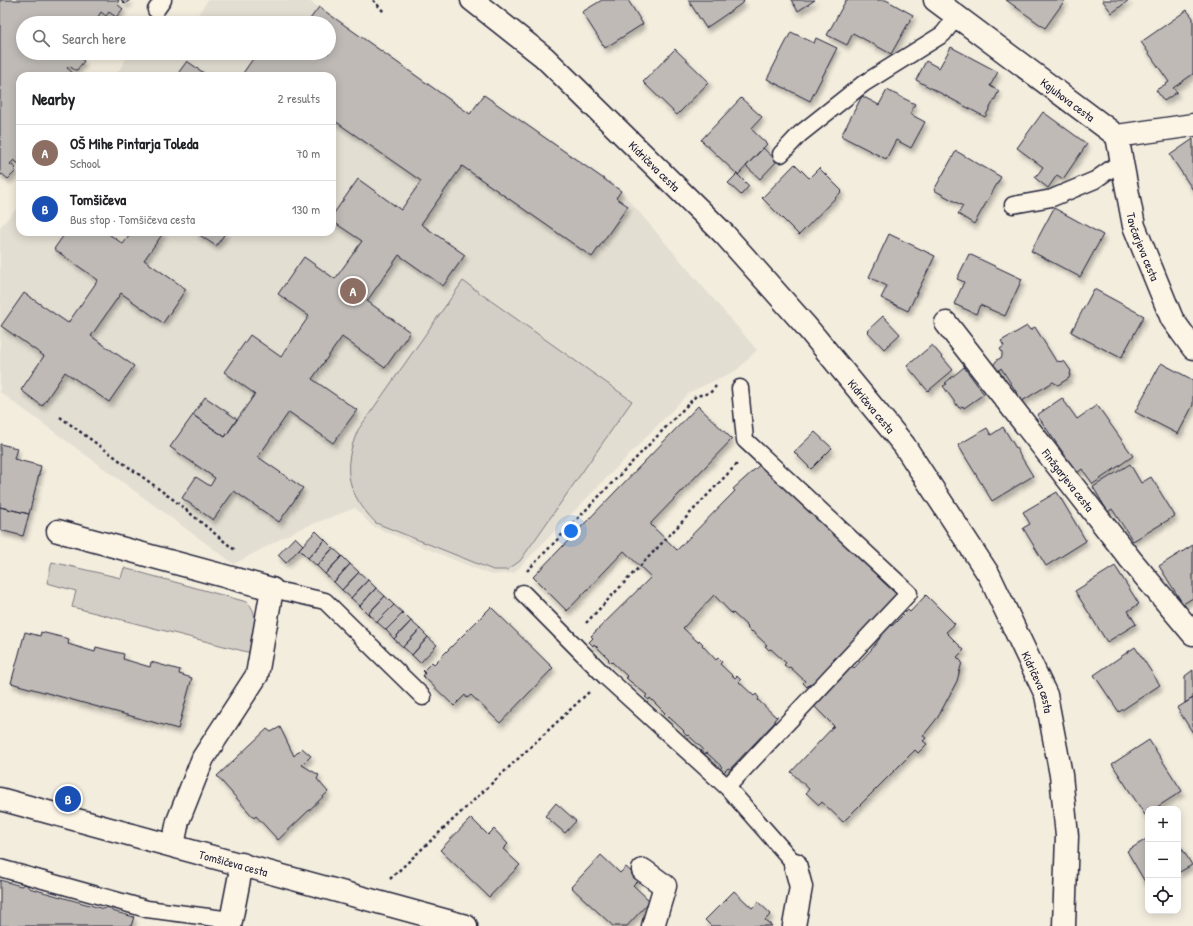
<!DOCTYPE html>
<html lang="en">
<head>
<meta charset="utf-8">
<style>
	body { margin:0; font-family:"Patrick Hand",sans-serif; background:#f6f6f6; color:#202124 }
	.controls { position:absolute; right:12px; bottom:12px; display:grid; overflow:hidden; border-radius:8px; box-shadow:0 2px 10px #0003 }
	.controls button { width:36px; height:36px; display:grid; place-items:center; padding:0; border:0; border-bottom:1px solid #e0e0e0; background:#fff; color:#202124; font:20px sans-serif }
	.you { position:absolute; left:571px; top:531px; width:14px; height:14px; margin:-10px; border:3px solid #fff; border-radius:50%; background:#1a73e8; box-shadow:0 0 0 6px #1a73e833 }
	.badge { display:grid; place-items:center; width:26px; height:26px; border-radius:50%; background:#b45309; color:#fff; font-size:13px; font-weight:700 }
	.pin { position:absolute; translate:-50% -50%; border:2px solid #fff; box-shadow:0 1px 4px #0006 }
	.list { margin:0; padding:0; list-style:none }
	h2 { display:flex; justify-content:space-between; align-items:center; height:52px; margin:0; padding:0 16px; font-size:17px }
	h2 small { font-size:13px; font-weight:400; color:#757577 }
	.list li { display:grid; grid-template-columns:26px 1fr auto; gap:12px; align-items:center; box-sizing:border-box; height:56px; padding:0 16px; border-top:1px solid #e0e0e0 }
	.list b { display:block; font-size:15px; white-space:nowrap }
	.list p { margin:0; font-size:13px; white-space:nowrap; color:#757577 }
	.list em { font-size:13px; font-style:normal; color:#757577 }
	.icon { flex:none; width:22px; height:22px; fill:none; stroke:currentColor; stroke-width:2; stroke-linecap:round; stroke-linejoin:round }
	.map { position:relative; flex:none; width:1193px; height:926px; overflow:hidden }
	.search { position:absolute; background:#fff; box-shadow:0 2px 10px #0003; left:16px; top:16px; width:320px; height:44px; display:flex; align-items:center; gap:10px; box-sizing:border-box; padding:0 14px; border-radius:22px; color:#757577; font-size:15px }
	.panel { position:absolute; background:#fff; box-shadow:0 2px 10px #0003; left:16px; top:72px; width:320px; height:164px; border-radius:12px }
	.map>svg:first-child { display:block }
	.built { fill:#e3ded2 }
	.green { fill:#d4cfc6; stroke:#7b7880 }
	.building { fill:#bfbab6; stroke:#22223b; filter:url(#shadow) }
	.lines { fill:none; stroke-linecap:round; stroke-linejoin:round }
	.service-casing { stroke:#22223b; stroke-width:19 }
	.minor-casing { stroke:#22223b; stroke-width:25 }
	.tertiary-casing { stroke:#22223b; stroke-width:25 }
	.secondary-casing { stroke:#22223b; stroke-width:25 }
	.path { stroke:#22223b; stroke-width:2.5; stroke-dasharray:3 3; stroke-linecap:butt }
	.service { stroke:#fcf5e5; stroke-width:16 }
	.minor { stroke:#fcf5e5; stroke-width:22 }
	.tertiary { stroke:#fcf5e5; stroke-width:22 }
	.secondary { stroke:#fcf5e5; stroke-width:22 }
	.labels { text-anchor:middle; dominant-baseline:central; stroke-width:3; stroke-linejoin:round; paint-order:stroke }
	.street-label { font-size:12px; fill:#22223b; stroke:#fcf5e5 }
</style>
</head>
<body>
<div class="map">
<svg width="1193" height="926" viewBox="0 0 1193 926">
	<defs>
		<filter id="shadow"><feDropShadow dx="2.5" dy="4.5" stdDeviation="2" flood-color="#0004"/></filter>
	</defs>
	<rect width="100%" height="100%" fill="#f3edde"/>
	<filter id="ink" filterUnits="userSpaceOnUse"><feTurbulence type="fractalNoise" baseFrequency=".025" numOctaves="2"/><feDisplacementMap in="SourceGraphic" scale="8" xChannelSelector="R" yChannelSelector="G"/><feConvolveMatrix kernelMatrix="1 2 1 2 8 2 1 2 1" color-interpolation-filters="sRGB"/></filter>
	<g filter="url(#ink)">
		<!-- built -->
		<path class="built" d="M208 0H308L470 113 484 95 621 191 757 350 737 370 690 392 514 573 491 575 372 526 355 508 297 530 234 564 0 392V227L20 205V232H332V76H115L130 53H329V23H192Z"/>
		<!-- green -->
		<path class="green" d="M463 281 632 401 520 561 507 570H493L376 523C347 493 341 469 358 430Z
			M52 562 121 578 124 568 247 602C261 614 253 637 251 653L72 607 76 591 47 583Z"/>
		<!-- building -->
		<path class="building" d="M0 0H119L117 4 123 9 116 17 109 12 106 16 101 12 94 23H23V53H81L78 56 84 61 77 70H75L69 66 67 68 73 73 70 76H20V165L14 160 10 164 16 168 14 170 16 171 8 179 2 174 0 176Z
			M121 0H130L125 4Z
			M602 0H628L643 24 605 48 582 12Z
			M688 0H743L744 2 706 28Z
			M791 0H815L798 11Z
			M846 0H886L913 15 891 54 853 33 847 45 827 35Z
			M1006 0H1065L1045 28Z
			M1102 0H1129L1112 13Z
			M319 7 470 114 484 95 621 191 616 198 628 206 592 257 462 166 421 224 465 255 443 286 399 255 367 301 410 332 385 368 342 337 312 379 357 410 333 443 289 412 258 457 303 488 279 522 234 491 213 520 182 498 196 477 210 486 215 478 170 447 193 415 225 437 255 394 224 372 250 335 281 357 309 316 278 294 304 257 335 279 362 241 332 221V216L358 179 401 210 421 181 332 119V76H241L257 53H329V23H307Z
			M1187 10 1193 18V74L1173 88 1177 92 1164 101 1156 90 1169 82 1141 42Z
			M791 32 814 43 816 38 837 48 810 101 767 79Z
			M951 47 998 72 990 86 999 91 985 117 916 80 926 61 939 68Z
			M675 49 709 82 677 115 643 82Z
			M187 61 208 76H176Z
			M887 90 915 104 910 114 925 122 911 148 896 140 886 159 841 136 862 96 879 105Z
			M741 98 762 117 751 129 767 144 738 175 701 140Z
			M1043 112 1087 144 1063 179 1057 175 1048 188 1035 178 1043 167 1017 148Z
			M1193 139V190L1170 155Z
			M763 148 777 161 760 179 746 166Z
			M956 151 1001 177 974 224 958 214 963 206 934 190Z
			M795 164 809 178 819 168 842 191 799 235 762 198Z
			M737 174 749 186 741 195 728 183Z
			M1054 208 1103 235 1080 277 1031 251Z
			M66 232H106L123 244 132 232H164L144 260 186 289 163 323 121 293 91 336 134 366 109 402 65 372 42 406 21 390 44 356 1 326 24 293 68 323 98 280 54 249Z
			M195 232H226L216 246Z
			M889 234 935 256 908 311 881 298 887 286 869 277Z
			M969 254 1022 279 1005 316 980 305 976 314 954 304 964 282 957 279Z
			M1094 289 1144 316 1121 358 1071 332Z
			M883 316 900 334 884 349 867 331Z
			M1027 326 1030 330 1035 327 1056 361 1065 362 1071 371 1069 378 1058 385 1053 382 1022 401 1001 368 996 374 992 367 997 360 1002 357V352L1000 349 1004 346 1001 341Z
			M932 345 953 370 928 391 907 366Z
			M1161 363 1193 380V405L1178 434 1135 412Z
			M964 367 984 394 964 408 963 406 959 408 943 386 947 384 945 383Z
			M205 397 237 419 225 437 193 415Z
			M1062 398 1077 419 1097 405 1133 456 1093 484 1082 469 1077 473 1037 415Z
			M698 406 732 439 651 523V525L677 550 735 491 733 489 764 461 783 486 798 500 801 497 880 573 877 576 897 595 839 656H837L831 662 832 663 813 683H811L807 687 803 683 805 681 790 667 788 668 784 665 786 663 771 649 769 650 765 646 767 645 752 631 751 632 747 628 748 627 733 613 732 614 714 595 683 628 698 642 699 640 703 644 702 645 716 660 718 658 722 662 720 664 735 678 737 676 741 680 739 682 754 696 756 694 759 698 758 700 776 717 778 716 774 720 775 722 730 769 728 768 724 772 720 769 722 767 707 753 705 754 701 751 703 749 688 735 687 736 683 732 684 731 669 717 668 718 664 714 665 713 650 698 649 700 645 697 647 695 626 678 628 677 612 662 611 663 608 660 609 659 594 644 593 646 589 642 593 638 591 636 651 577 624 551 567 611 533 577Z
			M1003 427 1033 476 992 501 958 445 987 428 991 435Z
			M815 432 832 448 811 469 794 452Z
			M0 444 17 448 14 459 41 466 29 514 0 507Z
			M1130 464 1141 483 1151 477 1175 516 1133 541 1112 509 1108 512 1093 487Z
			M1057 492 1086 541 1046 566 1023 528 1030 524 1023 512Z
			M0 507 29 514 23 536 0 530Z
			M316 531 325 540 308 558 299 549Z
			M295 537 303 545 286 563 278 555Z
			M325 540 333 548 317 566 308 558Z
			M1193 545V598L1183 604 1159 566Z
			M333 548 342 556 325 574 317 566Z
			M342 556 350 564 334 582 325 574Z
			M350 564 359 572 342 590 334 582Z
			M1115 566 1139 604 1128 611 1136 624 1107 642 1075 591Z
			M359 572 368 580 351 598 342 590Z
			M368 580 376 588 360 606 351 598Z
			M376 588 385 596 368 614 360 606Z
			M926 595 955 624 946 632 964 650 957 657 962 662 957 681 938 717 923 736 926 738 923 741 927 744 918 753 915 750 843 822 822 802 819 805 806 793 809 789 791 772 834 726 814 706 844 675 843 673 849 666 851 668 852 666 854 668 871 650 880 638 878 636 889 624 892 626 908 610 910 612Z
			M385 596 394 605 377 622 368 614Z
			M394 605 403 613 386 630 377 622Z
			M491 607 553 668 500 723 471 695 467 698 465 695 454 706 423 676 425 673 423 671 432 662 434 664Z
			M403 613 411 621 394 639 386 630Z
			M411 621 420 629 403 647 394 639Z
			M420 629 428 637 412 655 403 647Z
			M25 632 40 636 41 632 69 639 68 644 95 652 96 647 124 654 123 659 150 667 151 662 180 670 179 674 192 678 178 729 11 683Z
			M428 637 437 645 420 663 412 655Z
			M1135 647 1160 685 1119 712 1094 675Z
			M1193 670V698L1185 703V676Z
			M1193 698V733L1177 708Z
			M280 727 294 756 302 748 311 756 302 765 319 775 317 779 328 792 278 840 256 816 254 818 217 776 267 729 271 732Z
			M1149 740 1182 791 1154 809H1148V813L1145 815 1112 764Z
			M556 803 576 821 565 833 545 816Z
			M471 818 488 835 494 829 508 844 503 849 520 865 489 897 440 850Z
			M1148 838V887L1127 851Z
			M1178 842 1192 865 1178 873Z
			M601 855 620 873 626 867 639 879 633 885 650 901 627 926H613L571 887Z
			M0 880 21 886 26 883 29 888 104 909 109 906 112 911 134 917 131 926H0Z
			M734 891 752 908 758 902 771 914 765 920 772 926H711L705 920Z"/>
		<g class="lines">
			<defs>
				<path id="service" d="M156 10 163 0
					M781 154 800 134 863 84 943 34 957 16
					M1013 205 1052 198 1095 180 1122 161
					M272 589 325 601 423 697
					M523 593 606 677 727 787 795 864
					M727 787 909 593 745 440 740 388
					M0 868 147 909 231 920"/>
				<g id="minor">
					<path id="s1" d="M935 0 1117 136 1193 125"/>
					<path id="s2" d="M1117 136 1134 226 1172 319 1193 348"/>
					<path id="s3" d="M946 323 1131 560 1193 634"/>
					<path d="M58 531 272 589 257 675 203 758 178 821 173 845"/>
					<path d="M643 870 665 886 653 926"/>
					<path d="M230 926 242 864"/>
					<path d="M794 926 801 887 795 864"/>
				</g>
				<g id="tertiary">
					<path id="s4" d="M0 799 466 926"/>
				</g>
				<g id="secondary">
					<path id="s5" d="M472 0 544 57 725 235 805 325 904 445 989 575 1046 695 1061 775 1067 836 1064 926"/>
				</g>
			</defs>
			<!-- service casing -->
			<use href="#service" class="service-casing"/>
			<!-- minor casing -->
			<use href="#minor" class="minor-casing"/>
			<!-- tertiary casing -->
			<use href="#tertiary" class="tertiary-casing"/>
			<!-- secondary casing -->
			<use href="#secondary" class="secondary-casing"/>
			<!-- path -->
			<path class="path" d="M373 0 384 12
				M60 417 174 500 236 551
				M527 571 696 396 710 393 716 386
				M586 623 737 464
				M390 879 589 692"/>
			<!-- service -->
			<use href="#service" class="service"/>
			<!-- minor -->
			<use href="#minor" class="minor"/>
			<!-- tertiary -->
			<use href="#tertiary" class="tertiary"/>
			<!-- secondary -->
			<use href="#secondary" class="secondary"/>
		</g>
	</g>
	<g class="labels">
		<!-- street labels -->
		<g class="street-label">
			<text stroke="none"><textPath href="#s1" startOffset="166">Kajuhova cesta</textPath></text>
			<text stroke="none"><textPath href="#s5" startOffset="247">Kidričeva cesta</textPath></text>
			<text stroke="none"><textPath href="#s2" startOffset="114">Tavčarjeva cesta</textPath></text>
			<text stroke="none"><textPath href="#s5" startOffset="571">Kidričeva cesta</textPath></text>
			<text stroke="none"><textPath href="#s3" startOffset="199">Finžgarjeva cesta</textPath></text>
			<text stroke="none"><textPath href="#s5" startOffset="895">Kidričeva cesta</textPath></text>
			<text stroke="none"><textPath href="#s4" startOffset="242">Tomšičeva cesta</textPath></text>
		</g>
	</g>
</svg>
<div class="controls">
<button>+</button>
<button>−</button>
<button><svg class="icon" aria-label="locate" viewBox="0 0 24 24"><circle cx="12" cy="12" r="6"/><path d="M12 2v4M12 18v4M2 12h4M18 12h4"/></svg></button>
</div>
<div class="you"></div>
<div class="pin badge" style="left:353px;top:291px;background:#8d6e63">A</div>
<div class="pin badge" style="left:68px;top:799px;background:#1a4fb4">B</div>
<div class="search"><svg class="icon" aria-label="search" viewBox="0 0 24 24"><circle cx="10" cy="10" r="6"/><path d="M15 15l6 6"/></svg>Search here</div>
<section class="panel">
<h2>Nearby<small>2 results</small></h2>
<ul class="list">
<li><span class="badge" style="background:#8d6e63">A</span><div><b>OŠ Mihe Pintarja Toleda</b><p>School</p></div><em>70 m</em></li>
<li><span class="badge" style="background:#1a4fb4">B</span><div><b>Tomšičeva</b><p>Bus stop · Tomšičeva cesta</p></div><em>130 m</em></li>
</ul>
</section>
</div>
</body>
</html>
